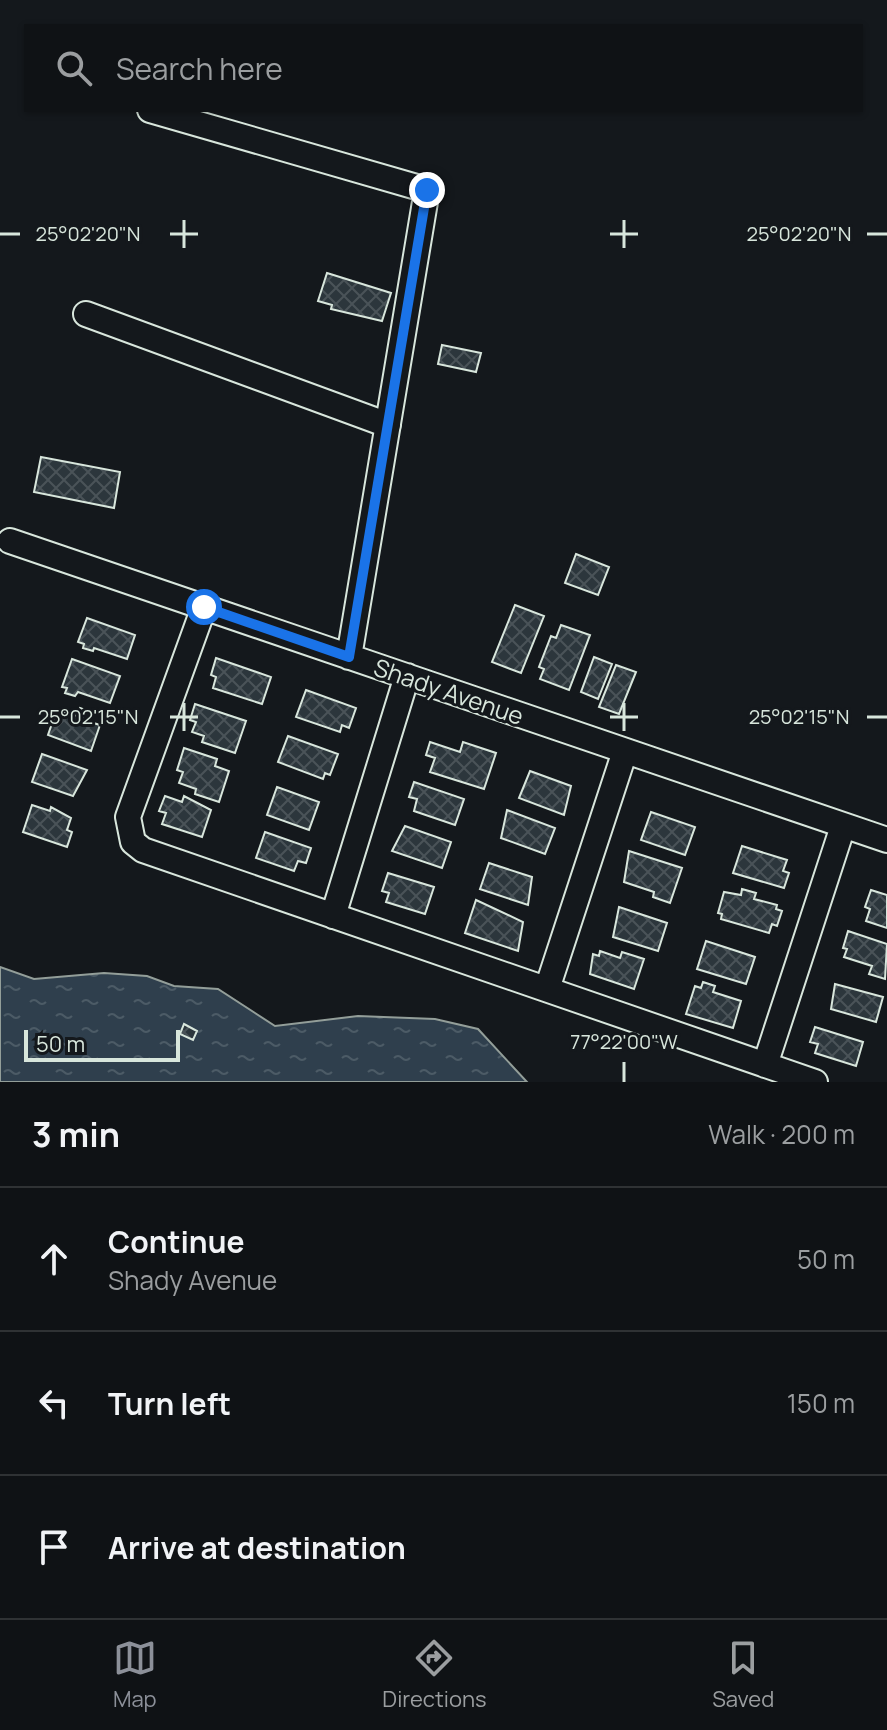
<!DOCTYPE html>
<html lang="en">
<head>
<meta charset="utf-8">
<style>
	body { margin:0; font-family:Manrope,sans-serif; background:#1d2022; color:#f1f3f6 }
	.scale { position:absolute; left:24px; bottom:20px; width:156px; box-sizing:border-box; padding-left:8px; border:4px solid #d8e6dc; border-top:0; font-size:22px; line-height:28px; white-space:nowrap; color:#d8e6dc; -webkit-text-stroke:6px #14181c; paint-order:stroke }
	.stop { position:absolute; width:24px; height:24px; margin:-18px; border:6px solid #1a73e8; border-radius:50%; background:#fff }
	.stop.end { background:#1a73e8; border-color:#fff; box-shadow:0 2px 8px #0008 }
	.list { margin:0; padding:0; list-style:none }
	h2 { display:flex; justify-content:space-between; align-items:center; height:104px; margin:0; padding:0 32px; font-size:34px }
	h2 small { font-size:26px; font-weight:400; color:#9b9ea0 }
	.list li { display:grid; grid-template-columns:52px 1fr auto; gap:24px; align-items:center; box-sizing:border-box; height:144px; padding:0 32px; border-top:2px solid #2f3234 }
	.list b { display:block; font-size:30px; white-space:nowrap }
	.list p { margin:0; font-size:26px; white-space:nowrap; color:#9b9ea0 }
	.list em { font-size:26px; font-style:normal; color:#9b9ea0 }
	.icon { flex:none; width:44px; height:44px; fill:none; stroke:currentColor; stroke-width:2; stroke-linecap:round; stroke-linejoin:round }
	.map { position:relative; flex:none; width:887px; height:1082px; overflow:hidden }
	.search { position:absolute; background:#0f1215; box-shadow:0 2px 6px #0004; left:24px; right:24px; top:24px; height:88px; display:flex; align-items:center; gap:20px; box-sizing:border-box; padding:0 28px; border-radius:0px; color:#9b9ea0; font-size:30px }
	.sheet { height:536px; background:#0f1215 }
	nav { display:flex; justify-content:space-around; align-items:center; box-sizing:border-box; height:112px; border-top:2px solid #2f3234; background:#0f1215; font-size:22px; color:#9b9ea0 }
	nav a { display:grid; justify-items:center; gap:4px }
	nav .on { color:#8c9099 }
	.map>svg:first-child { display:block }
	.water { fill:url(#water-ripples); stroke:#939e99; stroke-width:2 }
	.building { fill:url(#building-cross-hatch); stroke:#d8e6dc; stroke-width:2 }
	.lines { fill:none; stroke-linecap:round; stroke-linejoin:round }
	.minor-casing { stroke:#d8e6dc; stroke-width:28 }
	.minor { stroke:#14181c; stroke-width:24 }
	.route { stroke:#1a73e8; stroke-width:10 }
	.ticks { fill:none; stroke:#d8e6dc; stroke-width:3 }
	.labels { text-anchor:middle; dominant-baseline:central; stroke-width:6; stroke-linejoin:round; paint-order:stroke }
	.street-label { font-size:24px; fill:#d8e6dc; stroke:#14181c }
	.ticks-label { font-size:20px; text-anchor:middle; fill:#d8e6dc; stroke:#14181c; stroke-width:6; stroke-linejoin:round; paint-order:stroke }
</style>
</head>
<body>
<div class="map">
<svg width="887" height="1082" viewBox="0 0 887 1082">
	<defs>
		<pattern id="water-ripples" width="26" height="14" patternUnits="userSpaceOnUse" patternTransform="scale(2)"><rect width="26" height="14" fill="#2f3f4d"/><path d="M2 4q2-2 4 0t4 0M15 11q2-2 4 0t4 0" fill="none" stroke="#4c5b66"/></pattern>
		<pattern id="building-cross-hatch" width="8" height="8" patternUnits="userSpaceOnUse" patternTransform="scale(2)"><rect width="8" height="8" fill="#2c363c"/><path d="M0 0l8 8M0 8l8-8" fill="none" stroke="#4a5358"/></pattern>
	</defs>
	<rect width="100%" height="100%" fill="#14181c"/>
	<!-- water -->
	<path class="water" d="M0 967 34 979 104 973 147 976 174 986 218 989 275 1026 358 1016 435 1019 478 1029 527 1082H0Z"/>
	<!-- building -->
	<path class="building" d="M327 273 391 293 382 321 331 309 332 305 318 301Z
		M442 345 481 353 476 372 438 364Z
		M41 457 120 472 114 508 34 492Z
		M576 554 609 567 598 595 565 583Z
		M515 605 544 616 521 673 492 662Z
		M87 618 135 635 127 659 94 648 93 651 83 648 84 644 78 642Z
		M561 625 590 635 569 690 540 679 544 669 539 667 551 636 556 638Z
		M594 657 612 664 598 699 581 692Z
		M216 658 271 677 262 704 213 688 216 677 211 675Z
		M72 659 120 676 110 703 78 692 75 696 65 693 67 688 62 687Z
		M616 665 636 672 619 714 599 707Z
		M306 690 356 708 349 728 342 725 340 732 296 717Z
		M195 704 246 721 235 753 202 742 204 736 192 732 196 722 190 720Z
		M80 708 93 713 90 722 100 725 91 751 48 735 57 709 77 716Z
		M288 736 338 754 330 775 325 773 323 779 278 762Z
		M430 742 460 752 463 742 496 753 484 789 430 772 435 758 426 755Z
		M184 748 217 759 215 766 229 771 219 802 195 794 196 789 179 783 183 772 177 770Z
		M42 754 87 770 73 796 32 782Z
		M530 771 571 786 564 815 519 798Z
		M414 782 464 799 455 825 414 811 417 799 409 797Z
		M277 787 319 802 309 830 267 815Z
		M165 796 182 802 184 796 211 810 202 837 162 824 166 813 159 811Z
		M32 805 50 811 51 807 71 818 67 830 72 832 67 847 23 832Z
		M507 810 555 828 545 854 501 838Z
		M651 812 695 827 685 855 641 840Z
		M405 826 451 842 442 868 392 851Z
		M265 832 311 848 306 863 298 861 294 871 256 858Z
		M742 846 787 860 783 871 789 873 784 888 733 873Z
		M629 851 682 868 670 903 653 897 654 892 624 882Z
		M489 863 532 877 528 905 480 889Z
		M388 873 434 887 425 914 386 902 389 893 382 891Z
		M742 889 756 893 754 899 777 905 776 909 782 911 777 926 772 924 769 933 721 919 722 914 718 913 724 892 741 895Z
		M871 890 887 895V928L866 921 870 909 865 907Z
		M476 900 523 922 518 951 465 933Z
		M619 907 667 923 658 951 613 937Z
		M848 931 887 944 885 979 869 974 872 966 844 957 847 949 843 948Z
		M706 941 755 957 746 984 697 969Z
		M600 951 620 958 622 952 644 959 634 989 590 974 593 954 599 956Z
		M703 982 715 986 713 992 741 1001 733 1028 686 1014 695 986 701 988Z
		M835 984 883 997 876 1022 831 1009Z
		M184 1024 197 1031 193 1040 180 1034Z
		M815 1027 863 1042 856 1066 815 1053 818 1044 810 1042Z"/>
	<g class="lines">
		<defs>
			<path id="minor" d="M150 110 427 190 349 657
				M86 314 388 425
				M10 541 887 840
				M204 607 128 817 133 842 143 850 815 1082
				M333 916 407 676
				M547 989 625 751
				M765 1065 843 826"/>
		</defs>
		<!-- minor casing -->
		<use href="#minor" class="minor-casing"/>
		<!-- minor -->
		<use href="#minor" class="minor"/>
	</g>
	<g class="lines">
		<!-- route -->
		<path class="route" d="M204 607 349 657 427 190"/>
	</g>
	<!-- ticks -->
	<path class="ticks" d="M184 220V248M624 220V248M0 234H20M170 234H198M610 234H638M867 234H887M184 703V731M624 703V731M0 717H20M170 717H198M610 717H638M867 717H887M624 1062V1082"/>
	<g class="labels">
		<!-- street labels -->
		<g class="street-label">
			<text transform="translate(449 691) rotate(19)">Shady Avenue</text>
		</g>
	</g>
	<g class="ticks-label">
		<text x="88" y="241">25°02'20"N</text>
		<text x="799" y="241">25°02'20"N</text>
		<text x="88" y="724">25°02'15"N</text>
		<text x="799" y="724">25°02'15"N</text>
		<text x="624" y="1049">77°22'00"W</text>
	</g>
</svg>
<div class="scale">50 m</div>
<div class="stop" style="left:204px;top:607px"></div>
<div class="stop end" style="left:427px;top:190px"></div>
<div class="search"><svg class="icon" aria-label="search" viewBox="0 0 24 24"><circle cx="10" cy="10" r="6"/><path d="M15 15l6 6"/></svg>Search here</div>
</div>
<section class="sheet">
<h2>3 min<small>Walk · 200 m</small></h2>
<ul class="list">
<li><svg class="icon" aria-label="ahead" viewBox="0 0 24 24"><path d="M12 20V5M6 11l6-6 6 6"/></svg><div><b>Continue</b><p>Shady Avenue</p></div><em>50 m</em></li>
<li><svg class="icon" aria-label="left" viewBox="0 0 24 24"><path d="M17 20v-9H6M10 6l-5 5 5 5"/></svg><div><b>Turn left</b></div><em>150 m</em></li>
<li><svg class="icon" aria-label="arrive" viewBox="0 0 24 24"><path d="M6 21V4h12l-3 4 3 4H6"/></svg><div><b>Arrive at destination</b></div></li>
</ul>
</section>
<nav>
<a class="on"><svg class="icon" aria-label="map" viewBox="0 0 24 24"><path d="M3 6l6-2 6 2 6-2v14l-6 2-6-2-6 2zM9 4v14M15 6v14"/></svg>Map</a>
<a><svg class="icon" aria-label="directions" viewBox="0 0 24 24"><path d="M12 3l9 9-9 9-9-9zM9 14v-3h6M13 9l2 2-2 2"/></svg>Directions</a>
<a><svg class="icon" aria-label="saved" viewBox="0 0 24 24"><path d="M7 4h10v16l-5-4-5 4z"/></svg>Saved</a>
</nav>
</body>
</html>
